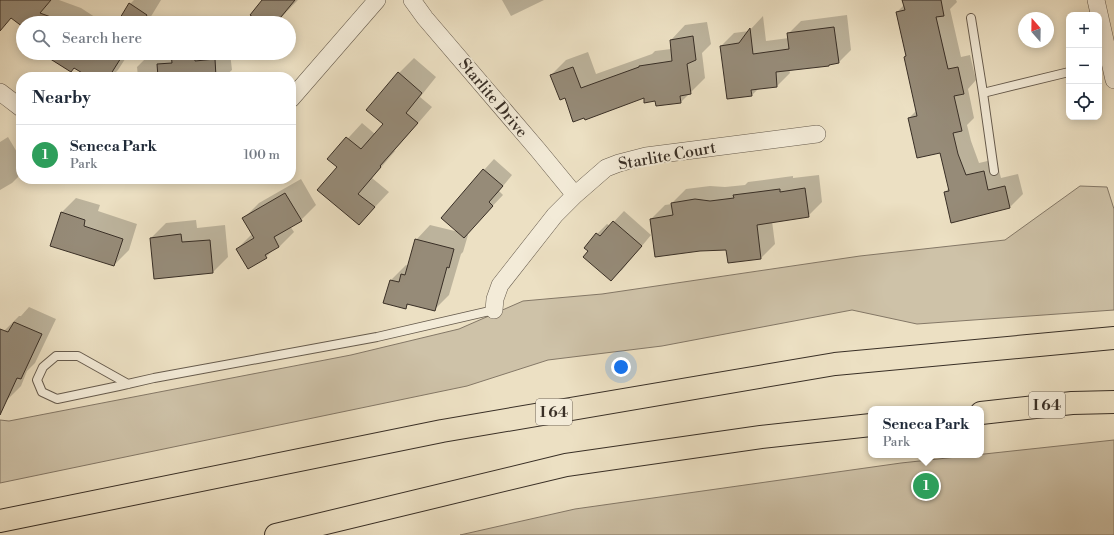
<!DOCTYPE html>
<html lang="en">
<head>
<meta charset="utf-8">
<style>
	body { margin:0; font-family:"Libre Bodoni",serif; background:#f6f6f7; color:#1f2937 }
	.controls { position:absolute; right:12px; top:12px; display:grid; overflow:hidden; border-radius:8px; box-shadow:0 2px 10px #0003 }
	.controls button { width:36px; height:36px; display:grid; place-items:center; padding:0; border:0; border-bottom:1px solid #e0e1e3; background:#fff; color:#1f2937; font:20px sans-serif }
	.compass { position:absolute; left:1018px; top:12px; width:36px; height:36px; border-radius:50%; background:#fff; box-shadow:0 2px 10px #0003; rotate:340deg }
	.you { position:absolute; left:621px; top:367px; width:14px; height:14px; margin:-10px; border:3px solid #fff; border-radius:50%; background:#1a73e8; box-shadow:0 0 0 6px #1a73e833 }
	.badge { display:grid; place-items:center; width:26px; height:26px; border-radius:50%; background:#b45309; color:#fff; font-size:13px; font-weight:700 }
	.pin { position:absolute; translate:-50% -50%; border:2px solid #fff; box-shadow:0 1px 4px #0006 }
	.popup { position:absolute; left:868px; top:406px; width:116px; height:52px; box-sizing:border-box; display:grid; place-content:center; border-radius:8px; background:#fff; filter:drop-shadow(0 1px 3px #0005); font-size:13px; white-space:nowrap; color:#747a83 }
	.popup b { font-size:15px; color:#1f2937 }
	.popup::after { content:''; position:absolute; left:50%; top:100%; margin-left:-8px; border:8px solid transparent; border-top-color:#fff }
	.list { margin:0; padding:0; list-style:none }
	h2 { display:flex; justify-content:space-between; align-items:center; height:52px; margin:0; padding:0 16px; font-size:17px }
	h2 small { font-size:13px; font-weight:400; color:#747a83 }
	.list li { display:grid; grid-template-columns:26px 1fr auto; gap:12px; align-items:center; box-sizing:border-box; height:60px; padding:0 16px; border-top:1px solid #e0e1e3 }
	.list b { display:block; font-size:15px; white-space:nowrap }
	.list p { margin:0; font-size:13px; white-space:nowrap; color:#747a83 }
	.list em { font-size:13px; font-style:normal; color:#747a83 }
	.icon { flex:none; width:22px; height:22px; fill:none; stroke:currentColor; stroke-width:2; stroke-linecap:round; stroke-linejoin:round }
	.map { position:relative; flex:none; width:1114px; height:535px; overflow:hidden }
	.search { position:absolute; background:#fff; box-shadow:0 2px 10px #0003; left:16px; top:16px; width:280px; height:44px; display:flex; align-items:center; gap:10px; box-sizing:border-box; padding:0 14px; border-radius:22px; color:#747a83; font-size:15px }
	.panel { position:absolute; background:#fff; box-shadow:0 2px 10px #0003; left:16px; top:72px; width:280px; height:112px; border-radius:16px }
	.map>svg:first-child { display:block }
	.green { fill:#cec2a8; stroke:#847867 }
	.shadow { fill:#0003 }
	.building { fill:#968b78; stroke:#392f26 }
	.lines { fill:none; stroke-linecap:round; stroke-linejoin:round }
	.service-casing { stroke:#665b4d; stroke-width:10 }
	.minor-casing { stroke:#665b4d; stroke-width:18 }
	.motorway-casing { stroke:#392f26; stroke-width:24 }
	.service { stroke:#f3ebd8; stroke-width:8 }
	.minor { stroke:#f3ebd8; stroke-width:17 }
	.motorway { stroke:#ece0c3; stroke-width:22 }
	.labels { text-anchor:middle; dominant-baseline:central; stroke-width:4; stroke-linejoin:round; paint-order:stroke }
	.shield { fill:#f3ebd8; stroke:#71675b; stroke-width:1 }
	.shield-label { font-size:15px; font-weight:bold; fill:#392f26 }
	.street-label { font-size:16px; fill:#392f26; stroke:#f3ebd8 }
</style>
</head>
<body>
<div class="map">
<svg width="1114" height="535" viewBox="0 0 1114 535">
	<rect width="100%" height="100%" fill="#ece0c3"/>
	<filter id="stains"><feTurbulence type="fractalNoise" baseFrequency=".005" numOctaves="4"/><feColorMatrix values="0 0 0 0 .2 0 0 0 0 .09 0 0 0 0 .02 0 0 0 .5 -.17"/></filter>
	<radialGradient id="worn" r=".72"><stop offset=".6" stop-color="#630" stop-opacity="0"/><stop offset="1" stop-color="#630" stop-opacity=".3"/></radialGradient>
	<!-- green -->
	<path class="green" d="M1080 186 1107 187 1114 209V310L917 324 852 310 662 346 548 360 467 386 0 483V420L9 421 351 355 459 329 523 301 602 294 860 256 1005 240Z
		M1114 440V535H460L575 509 901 463Z"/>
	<!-- shadow -->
	<path class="shadow" d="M0 0H59L81 8 101 21 105 17 116 23H23V26L0 9Z
		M134 0H161L147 23H118L130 4Z
		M264 0H298L293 5 276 23H262Z
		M502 0H544L511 16Z
		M903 0H956L957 2 950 9 961 57 970 55 976 80 968 89 974 118 967 125 971 141 979 163 996 159 1001 178 1018 174 1023 194 1010 207 952 221 945 192 949 188 940 152 909 118 917 110 907 55 897 12 904 5Z
		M847 15 851 50 838 63 789 69 790 73 777 86 759 88 752 95 721 46 734 33 749 31 763 16 766 41 789 38 788 34 801 21Z
		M707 22 711 44 702 53 705 78 681 102 656 100 645 97H565L551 75 566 60 588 52 596 74 652 54 655 51 671 49V40L685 25Z
		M47 53H129L118 70 111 77H91Z
		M151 53H230L232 70 224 77H138L137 67Z
		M414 58 436 77 420 97 432 107 394 151H395L372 178 389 192 359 224 338 167 329 159 362 123 375 134 384 124 367 110 399 73Z
		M8 137 21 159V174L12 183 0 190V142Z
		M494 159 512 175 499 191 503 195 466 234 468 235 463 252 461 254 449 295 434 310 410 303 405 308 384 302 391 280 406 265 408 266 416 240 430 225 459 232 442 218 484 170Z
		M819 175 822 202 808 216 772 221 775 244 761 258 727 249 651 219 665 205 672 204V203L686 189 710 186 725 187 745 185 748 182 771 179 793 176V178Z
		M301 179 316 205 301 220 290 226 294 232 279 247 274 249 266 257 237 249 252 234 244 218 259 203Z
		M76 198 100 205 98 211 137 224 129 250 114 265 61 213Z
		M624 211 651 235 622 270 611 280 590 251 597 234 607 224 610 226Z
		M196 220 197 228 225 225 228 257 213 272 155 277 151 238 166 223Z
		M29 307 56 319 35 363 27 371 21 386 6 401 0 398V340L4 331 19 316H21Z"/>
	<!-- building -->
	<path class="building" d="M0 0H51L40 13 67 23H23V27L11 18 0 31Z
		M262 0H295L276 23H261L250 15Z
		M902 0H941L944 16 936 17 948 69 958 67 964 94 954 96 962 131 953 133 958 154 966 175 984 171 988 190 1005 186 1010 208 951 223 944 192 949 191 940 153 917 158 908 118 917 116 904 57 906 56 896 12 905 10Z
		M129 3 147 15 142 23H117Z
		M834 27 839 63 829 65V66L776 72 777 87 751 90 752 96 727 99 720 46 739 43 750 28 753 54 789 49 787 33Z
		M693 36 696 60 687 64 691 94 680 96 681 103 656 106 655 101 644 103V98L585 120 584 118 573 122 565 98 560 100 550 75 573 67 581 88 639 67V66L672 61 670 40Z
		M46 53H124L109 77H89L74 68 71 72 44 55Z
		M171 53H194L195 61 215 59 216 77H158L157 64 172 63Z
		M398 72 422 93 406 113 418 123 380 166 381 167 358 194 375 207 359 225 317 190 337 167 327 159 346 137 361 149 383 124 366 110Z
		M483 169 503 186 489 202 493 206 464 238 441 218Z
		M805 188 809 217 757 225 761 259 728 263 726 250 700 251 655 257 650 219 673 215 671 203 695 199 710 201 734 198 733 195 757 192 780 189V192Z
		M285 193 302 221 274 237 279 247 265 255 267 258 248 269 236 249 254 238 242 218Z
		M61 212 85 220 84 226 123 239 114 266 50 246Z
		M613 221 642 246 611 281 583 257 588 251 584 248 596 233 600 236Z
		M181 234 182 242 210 240 213 273 154 279 150 238Z
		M415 239 454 249 449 268 447 267 435 311 407 304 406 309 383 303 390 280 399 282 401 274 405 275Z
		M14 322 42 334 21 379 17 378 0 415V329L8 332Z"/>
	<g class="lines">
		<defs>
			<path id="service" d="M971 18 983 93 994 171
				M983 93 1069 72
				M128 384 78 356H56L43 367 37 380 42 392 57 399 119 386 154 378 377 337 494 310"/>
			<path id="minor" d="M412 0 425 18 538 150 575 195
				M1096 0 1114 80
				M0 92 21 108
				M291 99 377 0
				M494 310 495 299 500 285 555 215 575 195 606 168 619 163 646 156 817 134"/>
			<path id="motorway" d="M981 413 1072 403 1114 402
				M0 521 442 431 835 364 1114 338
				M276 535 566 465 761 437 871 425"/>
		</defs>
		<!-- service casing -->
		<use href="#service" class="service-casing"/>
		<!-- minor casing -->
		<use href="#minor" class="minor-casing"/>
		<!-- motorway casing -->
		<use href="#motorway" class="motorway-casing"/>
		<!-- service -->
		<use href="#service" class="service"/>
		<!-- minor -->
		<use href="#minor" class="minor"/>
		<!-- motorway -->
		<use href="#motorway" class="motorway"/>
	</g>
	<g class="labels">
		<!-- shield labels -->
		<g class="shield">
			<rect x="1029" y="392" width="36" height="26" rx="3"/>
			<rect x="536" y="399" width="36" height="26" rx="3"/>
		</g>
		<g class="shield-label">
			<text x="1047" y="405">I 64</text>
			<text x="554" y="412">I 64</text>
		</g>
		<!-- street labels -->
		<g class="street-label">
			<text transform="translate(493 98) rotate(50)">Starlite Drive</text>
			<text transform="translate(667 156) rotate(-10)">Starlite Court</text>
		</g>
	</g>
	<rect width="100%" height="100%" filter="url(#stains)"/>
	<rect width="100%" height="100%" fill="url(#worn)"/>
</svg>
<div class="controls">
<button>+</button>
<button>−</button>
<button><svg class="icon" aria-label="locate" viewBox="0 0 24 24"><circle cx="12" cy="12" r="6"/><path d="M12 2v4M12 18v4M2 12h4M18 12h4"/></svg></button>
</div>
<svg class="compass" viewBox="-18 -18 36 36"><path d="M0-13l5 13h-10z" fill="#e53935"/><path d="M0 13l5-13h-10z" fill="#747a83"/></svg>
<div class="you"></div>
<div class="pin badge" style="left:926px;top:486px;background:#2e9e5b">1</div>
<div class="popup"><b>Seneca Park</b>Park</div>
<div class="search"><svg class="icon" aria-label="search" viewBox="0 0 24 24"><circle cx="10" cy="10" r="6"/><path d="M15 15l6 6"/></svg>Search here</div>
<section class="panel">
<h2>Nearby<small></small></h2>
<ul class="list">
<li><span class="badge" style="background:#2e9e5b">1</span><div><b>Seneca Park</b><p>Park</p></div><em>100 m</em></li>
</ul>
</section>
</div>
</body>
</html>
